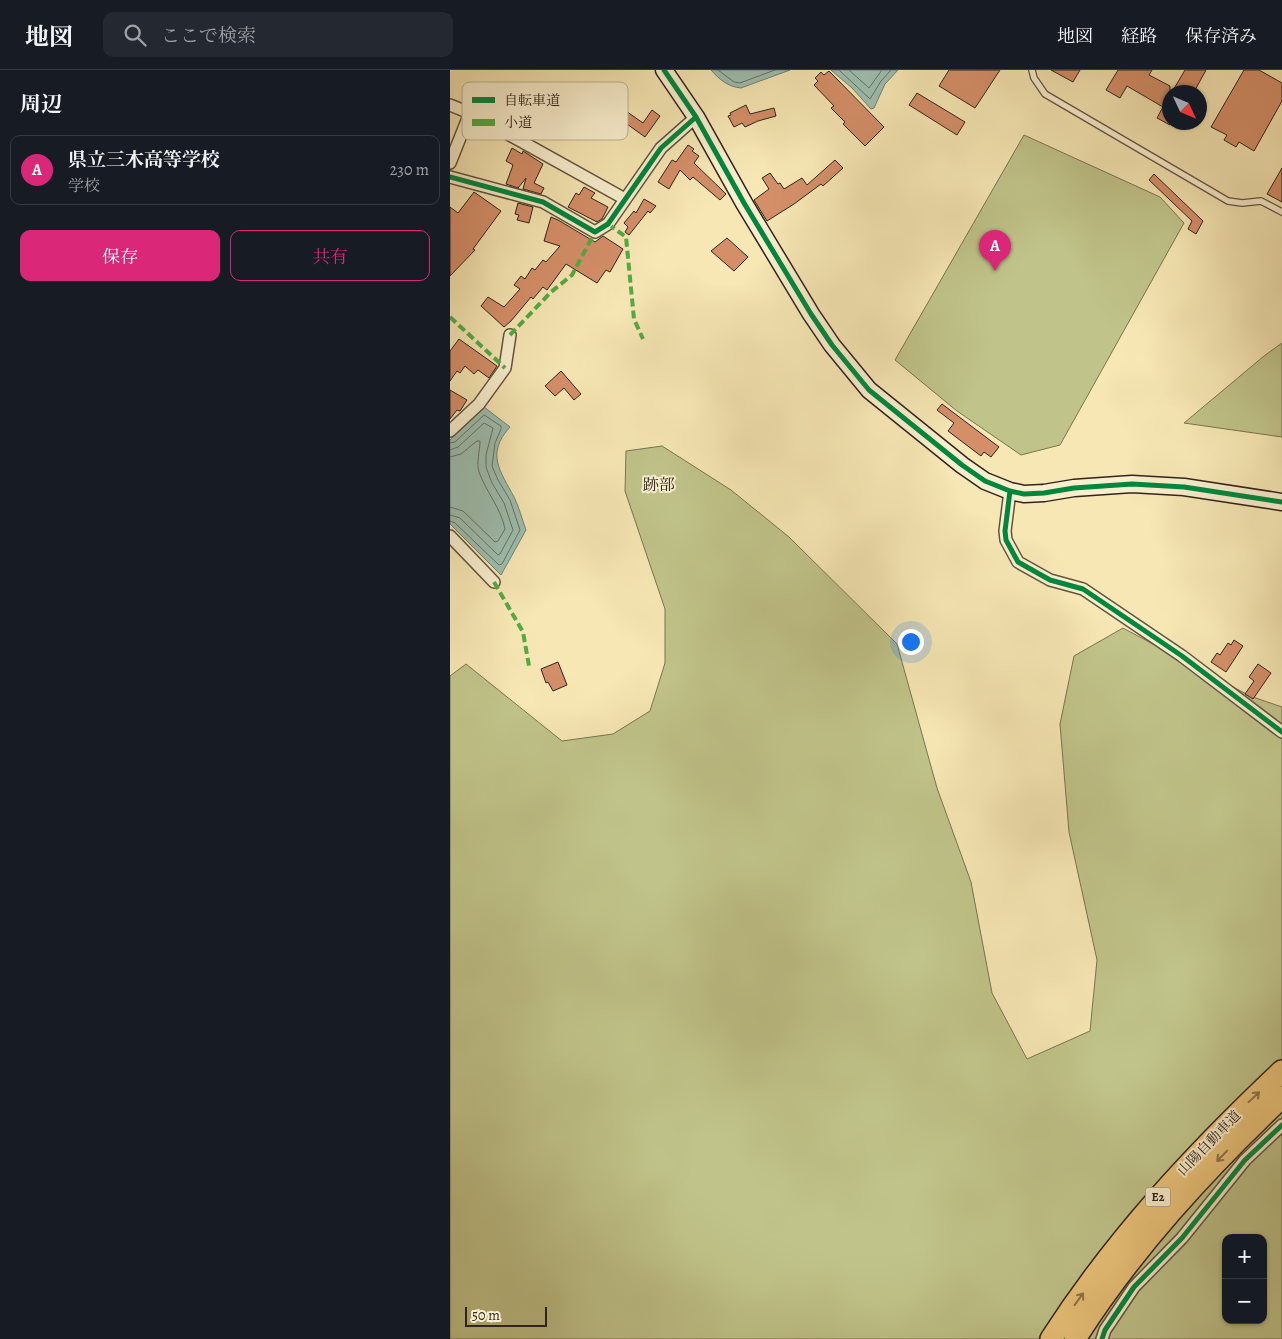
<!DOCTYPE html>
<html lang="ja">
<head>
<meta charset="utf-8">
<style>
	body { margin:0; font-family:Alegreya,"Noto Serif JP",serif; background:#242831; color:#f1f3f6 }
	.controls { position:absolute; right:15px; bottom:15px; display:grid; overflow:hidden; border-radius:10px; box-shadow:0 1px 4px #0004 }
	.controls button { width:45px; height:45px; display:grid; place-items:center; padding:0; border:0; border-bottom:1px solid #363941; background:#171b24; color:#f1f3f6; font:25px sans-serif }
	.compass { position:absolute; left:712px; top:15px; width:45px; height:45px; border-radius:50%; background:#171b24; box-shadow:0 1px 4px #0004; rotate:134deg }
	.scale { position:absolute; left:15px; bottom:12px; width:82px; box-sizing:border-box; padding-left:5px; border:2px solid #32231b; border-top:0; font-size:14px; line-height:18px; white-space:nowrap; color:#32231b; -webkit-text-stroke:4px #f9efce; paint-order:stroke }
	.you { position:absolute; left:460px; top:571px; width:18px; height:18px; margin:-12px; border:4px solid #fff; border-radius:50%; background:#1a73e8; box-shadow:0 0 0 8px #1a73e833 }
	.badge { display:grid; place-items:center; width:32px; height:32px; border-radius:50%; background:#db2777; color:#fff; font-size:16px; font-weight:700 }
	.pin { position:absolute; translate:-50% -41px; filter:drop-shadow(0 1px 2px #0008) }
	.pin::after { content:''; position:absolute; top:26px; width:18px; height:15px; background:inherit; clip-path:polygon(0 0,100% 0,50% 100%) }
	.list { margin:0; padding:0; list-style:none }
	h2 { display:flex; justify-content:space-between; align-items:center; height:65px; margin:0; padding:0 20px; font-size:21px }
	h2 small { font-size:16px; font-weight:400; color:#9ea1a6 }
	.list li { display:grid; grid-template-columns:32px 1fr auto; gap:15px; align-items:center; box-sizing:border-box; height:70px; margin:0 10px 10px; padding:0 10px; border:1px solid #363941; border-radius:10px }
	.list b { display:block; font-size:19px; white-space:nowrap }
	.list p { margin:0; font-size:16px; white-space:nowrap; color:#9ea1a6 }
	.list em { font-size:16px; font-style:normal; color:#9ea1a6 }
	.actions { display:flex; gap:10px; padding:15px 20px }
	.actions a { flex:1; padding:11px 0; border:1px solid #db2777; border-radius:10px; text-align:center; font-size:18px; color:#db2777 }
	.actions .main { background:#db2777; color:#fff }
	.icon { flex:none; width:28px; height:28px; fill:none; stroke:currentColor; stroke-width:2; stroke-linecap:round; stroke-linejoin:round }
	.map { position:relative; flex:none; width:832px; height:1269px; overflow:hidden }
	header { display:flex; align-items:center; gap:30px; box-sizing:border-box; height:70px; padding:0 25px; background:#171b24; border-bottom:1px solid #363941 }
	header strong { font-size:24px }
	nav { display:flex; gap:28px; margin-inline-start:auto; font-size:18px }
	.search { width:350px; height:45px; background:#242831; display:flex; align-items:center; gap:12px; box-sizing:border-box; padding:0 18px; border-radius:10px; color:#9ea1a6; font-size:19px }
	main { display:flex }
	aside { flex:1; background:#171b24 }
	.map>svg:first-child { display:block }
	.green { fill:#c0c48a; stroke:#797452; fill-rule:evenodd }
	.water { fill:#9dbfb0; stroke:#728174 }
	.lines { fill:none; stroke-linecap:round; stroke-linejoin:round }
	.shore { stroke:#687166; stroke-width:1 }
	.building { fill:#d48f69; stroke:#32231b }
	.lane-casing { stroke:#635441; stroke-width:8 }
	.street-casing { stroke:#635441; stroke-width:14 }
	.secondary-casing { stroke:#32231b; stroke-width:19 }
	.highway-casing { stroke:#32231b; stroke-width:24 }
	.lane { stroke:#f9efce; stroke-width:5.5 }
	.street { stroke:#f9efce; stroke-width:11 }
	.secondary { stroke:#f9efce; stroke-width:16 }
	.highway { stroke:#ebc47a; stroke-width:21 }
	.quiet { stroke:#54aa43; stroke-width:4; stroke-dasharray:8 4; stroke-linecap:butt }
	.cycleway-casing { stroke:#f9efce; stroke-width:8 }
	.cycleway { stroke:#00873e; stroke-width:5 }
	.oneway { stroke:#8e744a }
	.labels { text-anchor:middle; dominant-baseline:central; stroke-width:4; stroke-linejoin:round; paint-order:stroke }
	.shield { fill:#f9efce; stroke:#6e6051; stroke-width:1 }
	.shield-label { font-size:12px; font-weight:bold; fill:#32231b }
	.street-label { font-size:14px; fill:#32231b; stroke:#f9efce }
	.quarter-label { font-size:16px; fill:#32231b; stroke:#f9efce }
	.key { fill:#f9efce; stroke:#bdb298; stroke-width:1 }
	.key-label { font-size:14px; fill:#32231b }
</style>
</head>
<body>
<header>
<strong>地図</strong>
<div class="search"><svg class="icon" aria-label="search" viewBox="0 0 24 24"><circle cx="10" cy="10" r="6"/><path d="M15 15l6 6"/></svg>ここで検索</div>
<nav><a>地図</a><a>経路</a><a>保存済み</a></nav>
</header>
<main>
<aside>
<h2>周辺<small></small></h2>
<ul class="list">
<li><span class="badge">A</span><div><b>県立三木高等学校</b><p>学校</p></div><em>230 m</em></li>
</ul>
<div class="actions"><a class="main">保存</a><a>共有</a></div>
</aside>
<div class="map">
<svg width="832" height="1269" viewBox="0 0 832 1269">
	<rect width="100%" height="100%" fill="#f6e7b4"/>
	<filter id="stains"><feTurbulence type="fractalNoise" baseFrequency=".004" numOctaves="4"/><feColorMatrix values="0 0 0 0 .2 0 0 0 0 .09 0 0 0 0 .02 0 0 0 .5 -.17"/></filter>
	<radialGradient id="worn" r=".72"><stop offset=".6" stop-color="#630" stop-opacity="0"/><stop offset="1" stop-color="#630" stop-opacity=".3"/></radialGradient>
	<!-- green -->
	<path class="green" d="M574 65 710 127 734 153 610 375 571 385 507 341 445 290Z
		M832 273V367L734 353 814 286Z
		M212 376 281 420 339 467 447 574 487 718 521 812 542 923 577 989 640 961 647 890 619 762 610 654 624 586 673 558 800 626 832 637V1269H0V606L16 594 112 671 163 664 200 641 215 593V539L175 421 176 381ZM776 1168H813V1250H776Z"/>
	<!-- water -->
	<path class="water" d="M261 0H340L291 18C278 17 269 9 261 0Z
		M381 0H448L435 14 424 38 421 39 402 18Z
		M34 337 60 357C35 384 51 402 64 427 69 437 72 449 76 460L51 505 0 454V370Z"/>
	<g class="lines">
		<!-- shore -->
		<path class="shore" d="M268 0 284 12 290 13 325 0
			M389 0 420 29 431 11 441 0
			M399 0 419 18 432 0
			M0 373 5 372 34 345 51 356V359L45 373 42 396 48 410 60 430 70 460 52 494 49 495 5 453 0 451
			M0 380 8 377 34 353 43 358 36 385V397L42 413 54 433 63 460 50 484 48 485 10 448 0 445
			M0 387 11 384 27 371H30C30 381 26 392 29 402 36 422 51 438 55 459L48 471 45 472 13 441 0 437"/>
	</g>
	<!-- building -->
	<path class="building" d="M499 0H550L525 38 489 16Z
		M601 0H630L623 12Z
		M668 0H702L699 5 720 16V55L707 48 713 37 677 16 670 28 656 20Z
		M735 0H756L744 22H722Z
		M794 0H809L832 13V31L804 81 789 72 786 77 774 70 777 65 761 57Z
		M379 1 434 57 415 76 393 54 395 52 381 38 384 36 364 15 368 11 365 8 371 2 374 5Z
		M467 23 515 52 507 65 459 35Z
		M296 35 300 44 324 38 326 46 308 51 295 57 292 53 284 57 278 46 281 45 280 43Z
		M202 40 210 46 195 67 170 49 176 41 193 53Z
		M238 75 244 79 242 81 249 86 244 93 276 124 270 130 243 107 240 110 230 100 219 119 208 112 222 90 226 92Z
		M62 78 72 84 73 81 93 94 84 113 94 118 91 124 73 119 76 108 68 118 56 114 63 95 56 91Z
		M385 90 393 98 373 116 371 114 344 134 317 151 304 130 319 119 312 108 320 103 328 114 330 113 334 119 352 108 357 115Z
		M832 98V132L817 124Z
		M704 104 753 151 746 164 738 159 742 151 699 110Z
		M134 117 145 123 141 128 158 137 152 149 147 152 118 137 126 123 129 125Z
		M24 122 51 141 23 179 25 180 0 206V137L8 143Z
		M194 129 206 136 200 143 198 141 179 165 175 162 178 157 174 153 184 141 186 143Z
		M68 133 83 137 79 153 67 150 69 145 65 144Z
		M101 147 108 150 145 172 153 166 173 179 160 202 156 200 147 213 116 194 97 220 93 217 83 229 81 227 61 251 54 257 31 236 38 227 54 237 70 219 64 215 71 206 75 209 82 198 85 200 93 190 96 192 110 176 94 171Z
		M277 168 298 187 284 201 261 181Z
		M9 269 47 296 39 308 28 300 24 304 15 296 10 303 7 301 0 311V281Z
		M111 301 131 324 124 330 114 318 105 326 95 316Z
		M0 320 17 330 10 341 7 340 0 349Z
		M492 334 549 377 541 387 534 382 531 386 498 361 504 353 487 340Z
		M784 570 793 576 776 602 761 592 767 583 770 585 778 573 781 575Z
		M108 592 117 615 103 621 98 612 96 613 91 599Z
		M808 594 821 603 803 629 795 624 804 611 799 607Z"/>
	<g class="lines">
		<defs>
			<path id="lane" d="M582 0 584 8 595 24 778 131 792 133 811 131 832 142"/>
			<path id="street" d="M0 35 20 43 175 129
				M0 93 20 43
				M0 107 93 132 145 162 158 154 211 78 246 47
				M0 361 29 334 55 298 60 265
				M560 421 555 461 556 470 568 492 600 510 633 519 732 586 832 662
				M0 466 44 512
				M652 1269 655 1260 684 1217 732 1168 795 1090 832 1055"/>
			<path id="secondary" d="M214 0 246 47 294 133 361 244 382 275 419 320 512 395 535 411 560 421 574 424 594 423 624 418 682 414 734 417 832 432"/>
			<path id="highway" d="M601 1269C665 1169 746 1082 832 1001
				M625 1269C682 1179 755 1100 832 1027"/>
		</defs>
		<!-- lane casing -->
		<use href="#lane" class="lane-casing"/>
		<!-- street casing -->
		<use href="#street" class="street-casing"/>
		<!-- secondary casing -->
		<use href="#secondary" class="secondary-casing"/>
		<!-- highway casing -->
		<use href="#highway" class="highway-casing"/>
		<!-- lane -->
		<use href="#lane" class="lane"/>
		<!-- street -->
		<use href="#street" class="street"/>
		<!-- secondary -->
		<use href="#secondary" class="secondary"/>
		<!-- highway -->
		<use href="#highway" class="highway"/>
		<!-- quiet -->
		<path class="quiet" d="M158 154 176 167 184 249 193 269
			M0 247 55 298
			M60 265 101 222 122 205 145 162
			M44 512 73 562 79 596"/>
		<defs>
			<path id="cycleway" d="M214 0 246 47 294 133 361 244 382 275 419 320 512 395 535 411 560 421 574 424 594 423 624 418 682 414 734 417 832 432
				M0 107 93 132 145 162 158 154 211 78 246 47
				M560 421 555 461 556 470 568 492 600 510 633 519 732 586 832 662
				M652 1269 655 1260 684 1217 732 1168 795 1090 832 1055"/>
		</defs>
		<!-- cycleway casing -->
		<use href="#cycleway" class="cycleway-casing"/>
		<!-- cycleway -->
		<use href="#cycleway" class="cycleway"/>
	</g>
	<!-- one-way arrows -->
	<defs><path id="oneway-shaft" d="M-6 0H5M1.5-3L5.5 0L1.5 3" fill="none" stroke-width="1.6" stroke-linecap="round" stroke-linejoin="round" transform="scale(1.25)"/></defs>
	<g class="oneway">
		<use href="#oneway-shaft" transform="translate(804 1027) rotate(-43)"/>
		<use href="#oneway-shaft" transform="translate(772 1086) rotate(134)"/>
		<use href="#oneway-shaft" transform="translate(629 1229) rotate(-54)"/>
	</g>
	<g class="labels">
		<!-- shield labels -->
		<rect class="shield" x="695.5" y="1117.5" width="25" height="19" rx="4"/>
		<g class="shield-label">
			<text x="708" y="1127">E2</text>
		</g>
		<!-- street labels -->
		<g class="street-label">
			<text transform="translate(759 1073) rotate(-46)">山陽自動車道</text>
		</g>
		<!-- quarter labels -->
		<g class="quarter-label">
			<text x="209" y="415">跡部</text>
		</g>
	</g>
	<!-- legend -->
	<rect x="12" y="12" width="166" height="58" rx="8" class="key"/>
	<rect x="22" y="27" width="23" height="6" fill="#00873e"/>
	<rect x="22" y="49" width="23" height="7" fill="#54aa43"/>
	<g class="key-label">
		<text x="54" y="35">自転車道</text>
		<text x="54" y="57">小道</text>
	</g>
	<rect width="100%" height="100%" filter="url(#stains)"/>
	<rect width="100%" height="100%" fill="url(#worn)"/>
</svg>
<div class="controls">
<button>+</button>
<button>−</button>
</div>
<svg class="compass" viewBox="-18 -18 36 36"><path d="M0-13l5 13h-10z" fill="#e53935"/><path d="M0 13l5-13h-10z" fill="#9ea1a6"/></svg>
<div class="scale">50 m</div>
<div class="you"></div>
<div class="pin badge" style="left:545px;top:201px">A</div>
</div>
</main>
</body>
</html>
